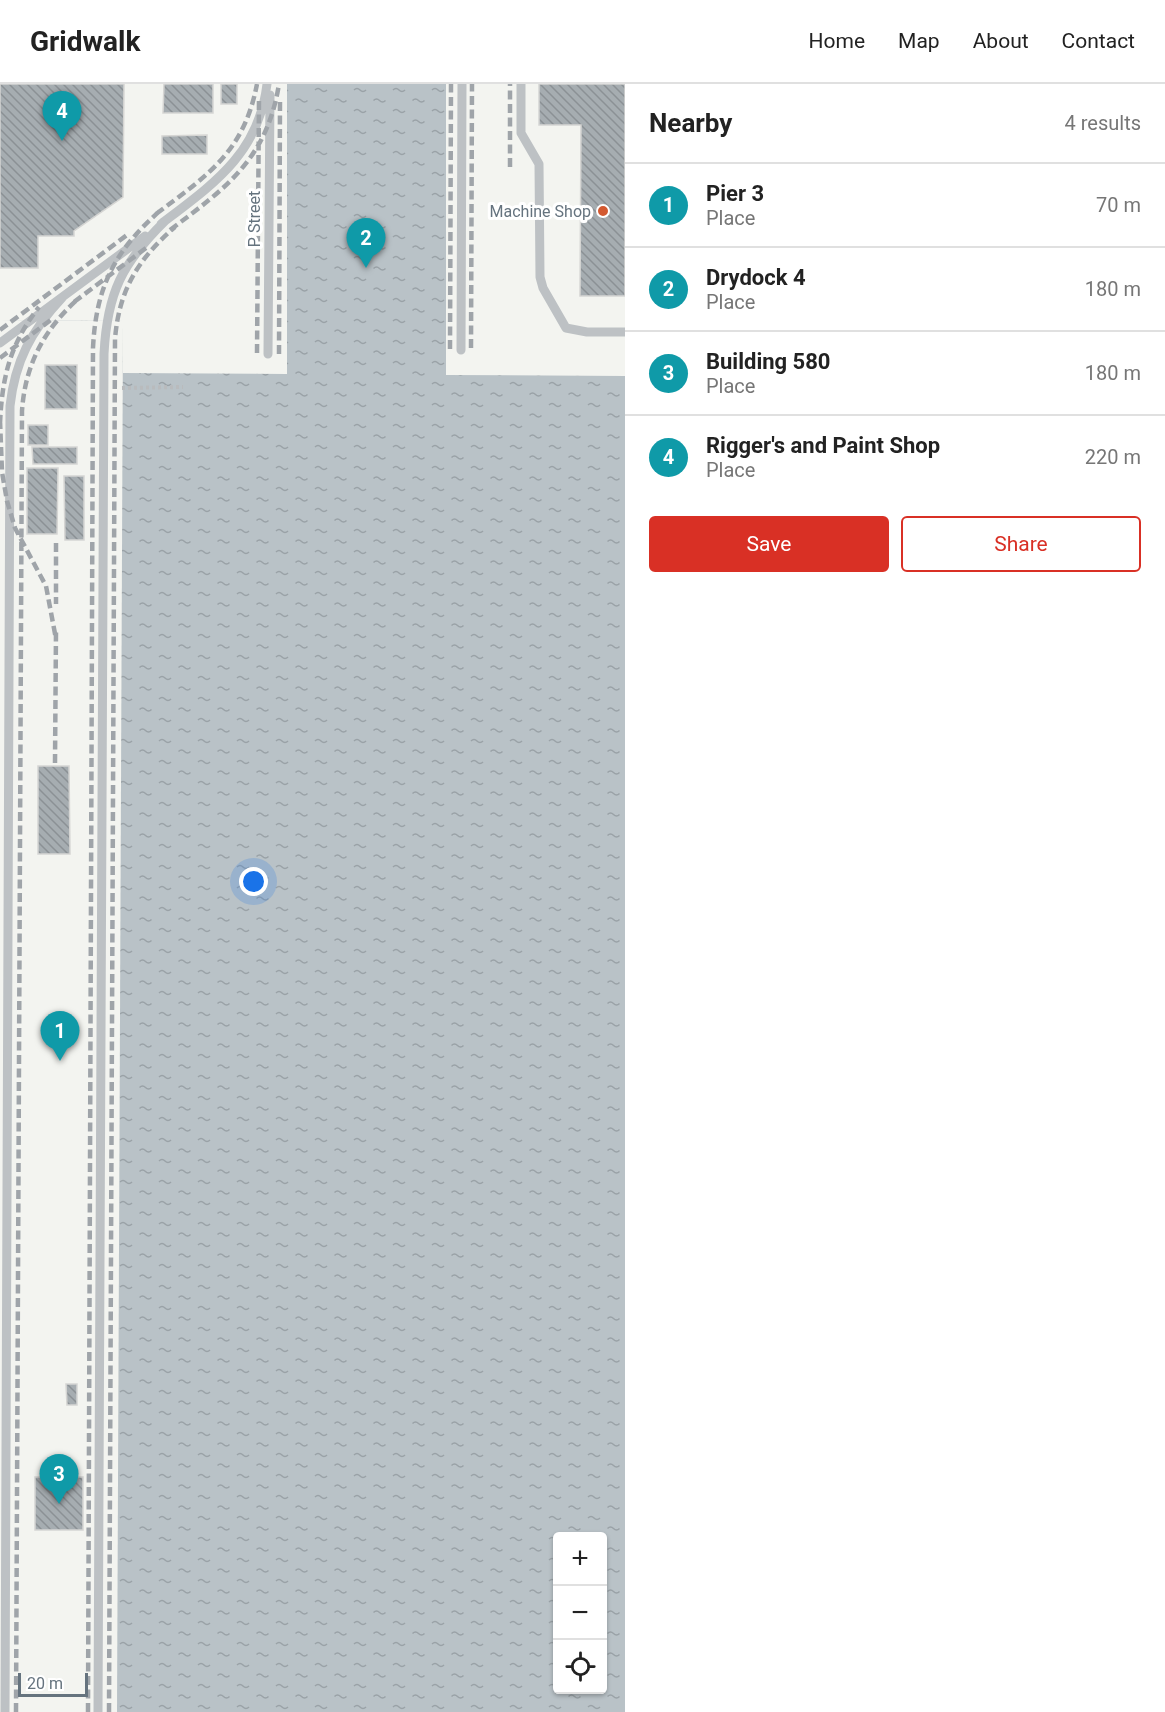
<!DOCTYPE html>
<html lang="en">
<head>
<meta charset="utf-8">
<style>
	body { margin:0; font-family:Roboto,sans-serif; background:#f6f6f6; color:#222 }
	.controls { position:absolute; right:18px; bottom:18px; display:grid; overflow:hidden; border-radius:6px; box-shadow:0 2px 4px #0004 }
	.controls button { width:54px; height:54px; display:grid; place-items:center; padding:0; border:0; border-bottom:2px solid #e0e0e0; background:#fff; color:#222; font:30px sans-serif }
	.scale { position:absolute; left:18px; bottom:15px; width:70px; box-sizing:border-box; padding-left:6px; border:3px solid #65737e; border-top:0; font-size:16px; line-height:21px; white-space:nowrap; color:#65737e; -webkit-text-stroke:4px #fff; paint-order:stroke }
	.you { position:absolute; left:254px; top:798px; width:21px; height:21px; margin:-15px; border:4px solid #fff; border-radius:50%; background:#1a73e8; box-shadow:0 0 0 9px #1a73e833 }
	.badge { display:grid; place-items:center; width:39px; height:39px; border-radius:50%; background:#d93025; color:#fff; font-size:20px; font-weight:700 }
	.pin { position:absolute; translate:-50% -50px; filter:drop-shadow(0 2px 3px #0008) }
	.pin::after { content:''; position:absolute; top:32px; width:21px; height:18px; background:inherit; clip-path:polygon(0 0,100% 0,50% 100%) }
	.list { margin:0; padding:0; list-style:none }
	h2 { display:flex; justify-content:space-between; align-items:center; height:78px; margin:0; padding:0 24px; font-size:26px }
	h2 small { font-size:20px; font-weight:400; color:#767676 }
	.list li { display:grid; grid-template-columns:39px 1fr auto; gap:18px; align-items:center; box-sizing:border-box; height:84px; padding:0 24px; border-top:2px solid #e0e0e0 }
	.list b { display:block; font-size:22px; white-space:nowrap }
	.list p { margin:0; font-size:20px; white-space:nowrap; color:#767676 }
	.list em { font-size:20px; font-style:normal; color:#767676 }
	.actions { display:flex; gap:12px; padding:18px 24px }
	.actions a { flex:1; padding:14px 0; border:2px solid #d93025; border-radius:6px; text-align:center; font-size:21px; color:#d93025 }
	.actions .main { background:#d93025; color:#fff }
	.icon { flex:none; width:33px; height:33px; fill:none; stroke:currentColor; stroke-width:2; stroke-linecap:round; stroke-linejoin:round }
	.map { position:relative; flex:none; width:625px; height:1628px; overflow:hidden }
	header { display:flex; align-items:center; gap:36px; box-sizing:border-box; height:84px; padding:0 30px; background:#fff; border-bottom:2px solid #e0e0e0 }
	header strong { font-size:28px }
	nav { display:flex; gap:33px; margin-inline-start:auto; font-size:21px }
	main { display:flex }
	aside { flex:1; background:#fff }
	.map>svg:first-child { display:block }
	.water { fill:url(#water-ripples); fill-rule:evenodd }
	.pier { fill:#f3f4f0 }
	.building { fill:url(#building-back-hatch); stroke:#d5d5d3; stroke-width:1.5 }
	.lines { fill:none; stroke-linecap:round; stroke-linejoin:round }
	.path { stroke:#b9bbbd; stroke-width:4; stroke-dasharray:3 3; stroke-linecap:butt }
	.lane { stroke:#bdc1c4; stroke-width:9 }
	.rail { stroke:#9fa4a9; stroke-width:4.5; stroke-dasharray:9 4.5; stroke-linecap:butt }
	.poi-dot { fill:#d35930; stroke:#fff; stroke-width:2 }
	.labels { text-anchor:middle; dominant-baseline:central; stroke-width:6; stroke-linejoin:round; paint-order:stroke }
	.poi-label { font-size:16px; fill:#65737e; stroke:#fff; text-anchor:end }
	.street-label { font-size:16px; fill:#65737e; stroke:#fff }
</style>
</head>
<body>
<header>
<strong>Gridwalk</strong>
<nav><a>Home</a><a>Map</a><a>About</a><a>Contact</a></nav>
</header>
<main>
<div class="map">
<svg width="625" height="1628" viewBox="0 0 625 1628">
	<defs>
		<pattern id="water-ripples" width="26" height="14" patternUnits="userSpaceOnUse" patternTransform="scale(1.5)"><rect width="26" height="14" fill="#b9c2c7"/><path d="M2 4q2-2 4 0t4 0M15 11q2-2 4 0t4 0" fill="none" stroke="#9aa2a7"/></pattern>
		<pattern id="building-back-hatch" width="6" height="6" patternUnits="userSpaceOnUse" patternTransform="scale(1.5)"><rect width="6" height="6" fill="#a6adb1"/><path d="M-1 5l2 2M0 0l6 6M5-1l2 2" fill="none" stroke="#8b9195"/></pattern>
	</defs>
	<rect width="100%" height="100%" fill="#f3f4f0"/>
	<!-- water -->
	<path class="water" d="M287 0H446V291L625 292V1628H0V236L123 237V289L287 290ZM558 1452H602V1606H558Z"/>
	<!-- pier -->
	<path class="pier" d="M0 236 123 237 117 1628H0Z"/>
	<!-- building -->
	<path class="building" d="M0 0H124L123 113 74 147V152H38V184H0Z
		M164 0H213V29H163Z
		M221 0H237V20H221Z
		M539 0H625V212H580L581 41H539Z
		M207 51V70H162V52Z
		M45 281H77V325H45Z
		M28 341H48V361H28Z
		M32 363H77V380H33Z
		M27 384H58L57 450H27Z
		M64 392H84V456H65Z
		M38 682H69L70 770H38Z
		M66 1300H77V1321H67Z
		M35 1393H83V1446H35Z"/>
	<g class="lines">
		<!-- path -->
		<path class="path" d="M122 304 183 303"/>
		<!-- lane -->
		<path class="lane" d="M521 0V49L539 80 540 193 543 204 566 244 587 248H625
			M161 140C212 101 259 70 267 0
			M0 259 145 152
			M461 266 462 0
			M268 270 270 11
			M5 1628 10 322C15 277 31 247 62 214
			M98 1628 104 270C107 209 122 179 166 136"/>
		<!-- rail -->
		<path class="rail" d="M510 83V0
			M156 130C208 91 244 68 257 0
			M170 146C226 104 267 75 279 0
			M74 218 146 164
			M0 246 127 151
			M471 264 472 0
			M450 265 451 0
			M257 269 259 14
			M279 270 280 18
			M0 274 52 235
			M0 336 2 388 7 417 15 444 46 502 56 555
			M0 340C2 293 10 260 39 223
			M56 459V520
			M55 679 56 547
			M16 1628 22 327C25 281 44 245 79 214
			M88 1628 93 264C96 202 115 166 162 125
			M109 1628 115 255C119 206 138 175 175 143"/>
	</g>
	<!-- markers -->
	<circle class="poi-dot" cx="603" cy="127" r="6"/>
	<g class="labels">
		<!-- poi labels -->
		<g class="poi-label">
			<text x="591" y="127">Machine Shop</text>
		</g>
		<!-- street labels -->
		<g class="street-label">
			<text transform="translate(254 135) rotate(-90)">P Street</text>
		</g>
	</g>
</svg>
<div class="controls">
<button>+</button>
<button>−</button>
<button><svg class="icon" aria-label="locate" viewBox="0 0 24 24"><circle cx="12" cy="12" r="6"/><path d="M12 2v4M12 18v4M2 12h4M18 12h4"/></svg></button>
</div>
<div class="scale">20 m</div>
<div class="you"></div>
<div class="pin badge" style="left:60px;top:977px;background:#0f9aa8">1</div>
<div class="pin badge" style="left:366px;top:184px;background:#0f9aa8">2</div>
<div class="pin badge" style="left:59px;top:1420px;background:#0f9aa8">3</div>
<div class="pin badge" style="left:62px;top:57px;background:#0f9aa8">4</div>
</div>
<aside>
<h2>Nearby<small>4 results</small></h2>
<ul class="list">
<li><span class="badge" style="background:#0f9aa8">1</span><div><b>Pier 3</b><p>Place</p></div><em>70 m</em></li>
<li><span class="badge" style="background:#0f9aa8">2</span><div><b>Drydock 4</b><p>Place</p></div><em>180 m</em></li>
<li><span class="badge" style="background:#0f9aa8">3</span><div><b>Building 580</b><p>Place</p></div><em>180 m</em></li>
<li><span class="badge" style="background:#0f9aa8">4</span><div><b>Rigger's and Paint Shop</b><p>Place</p></div><em>220 m</em></li>
</ul>
<div class="actions"><a class="main">Save</a><a>Share</a></div>
</aside>
</main>
</body>
</html>
